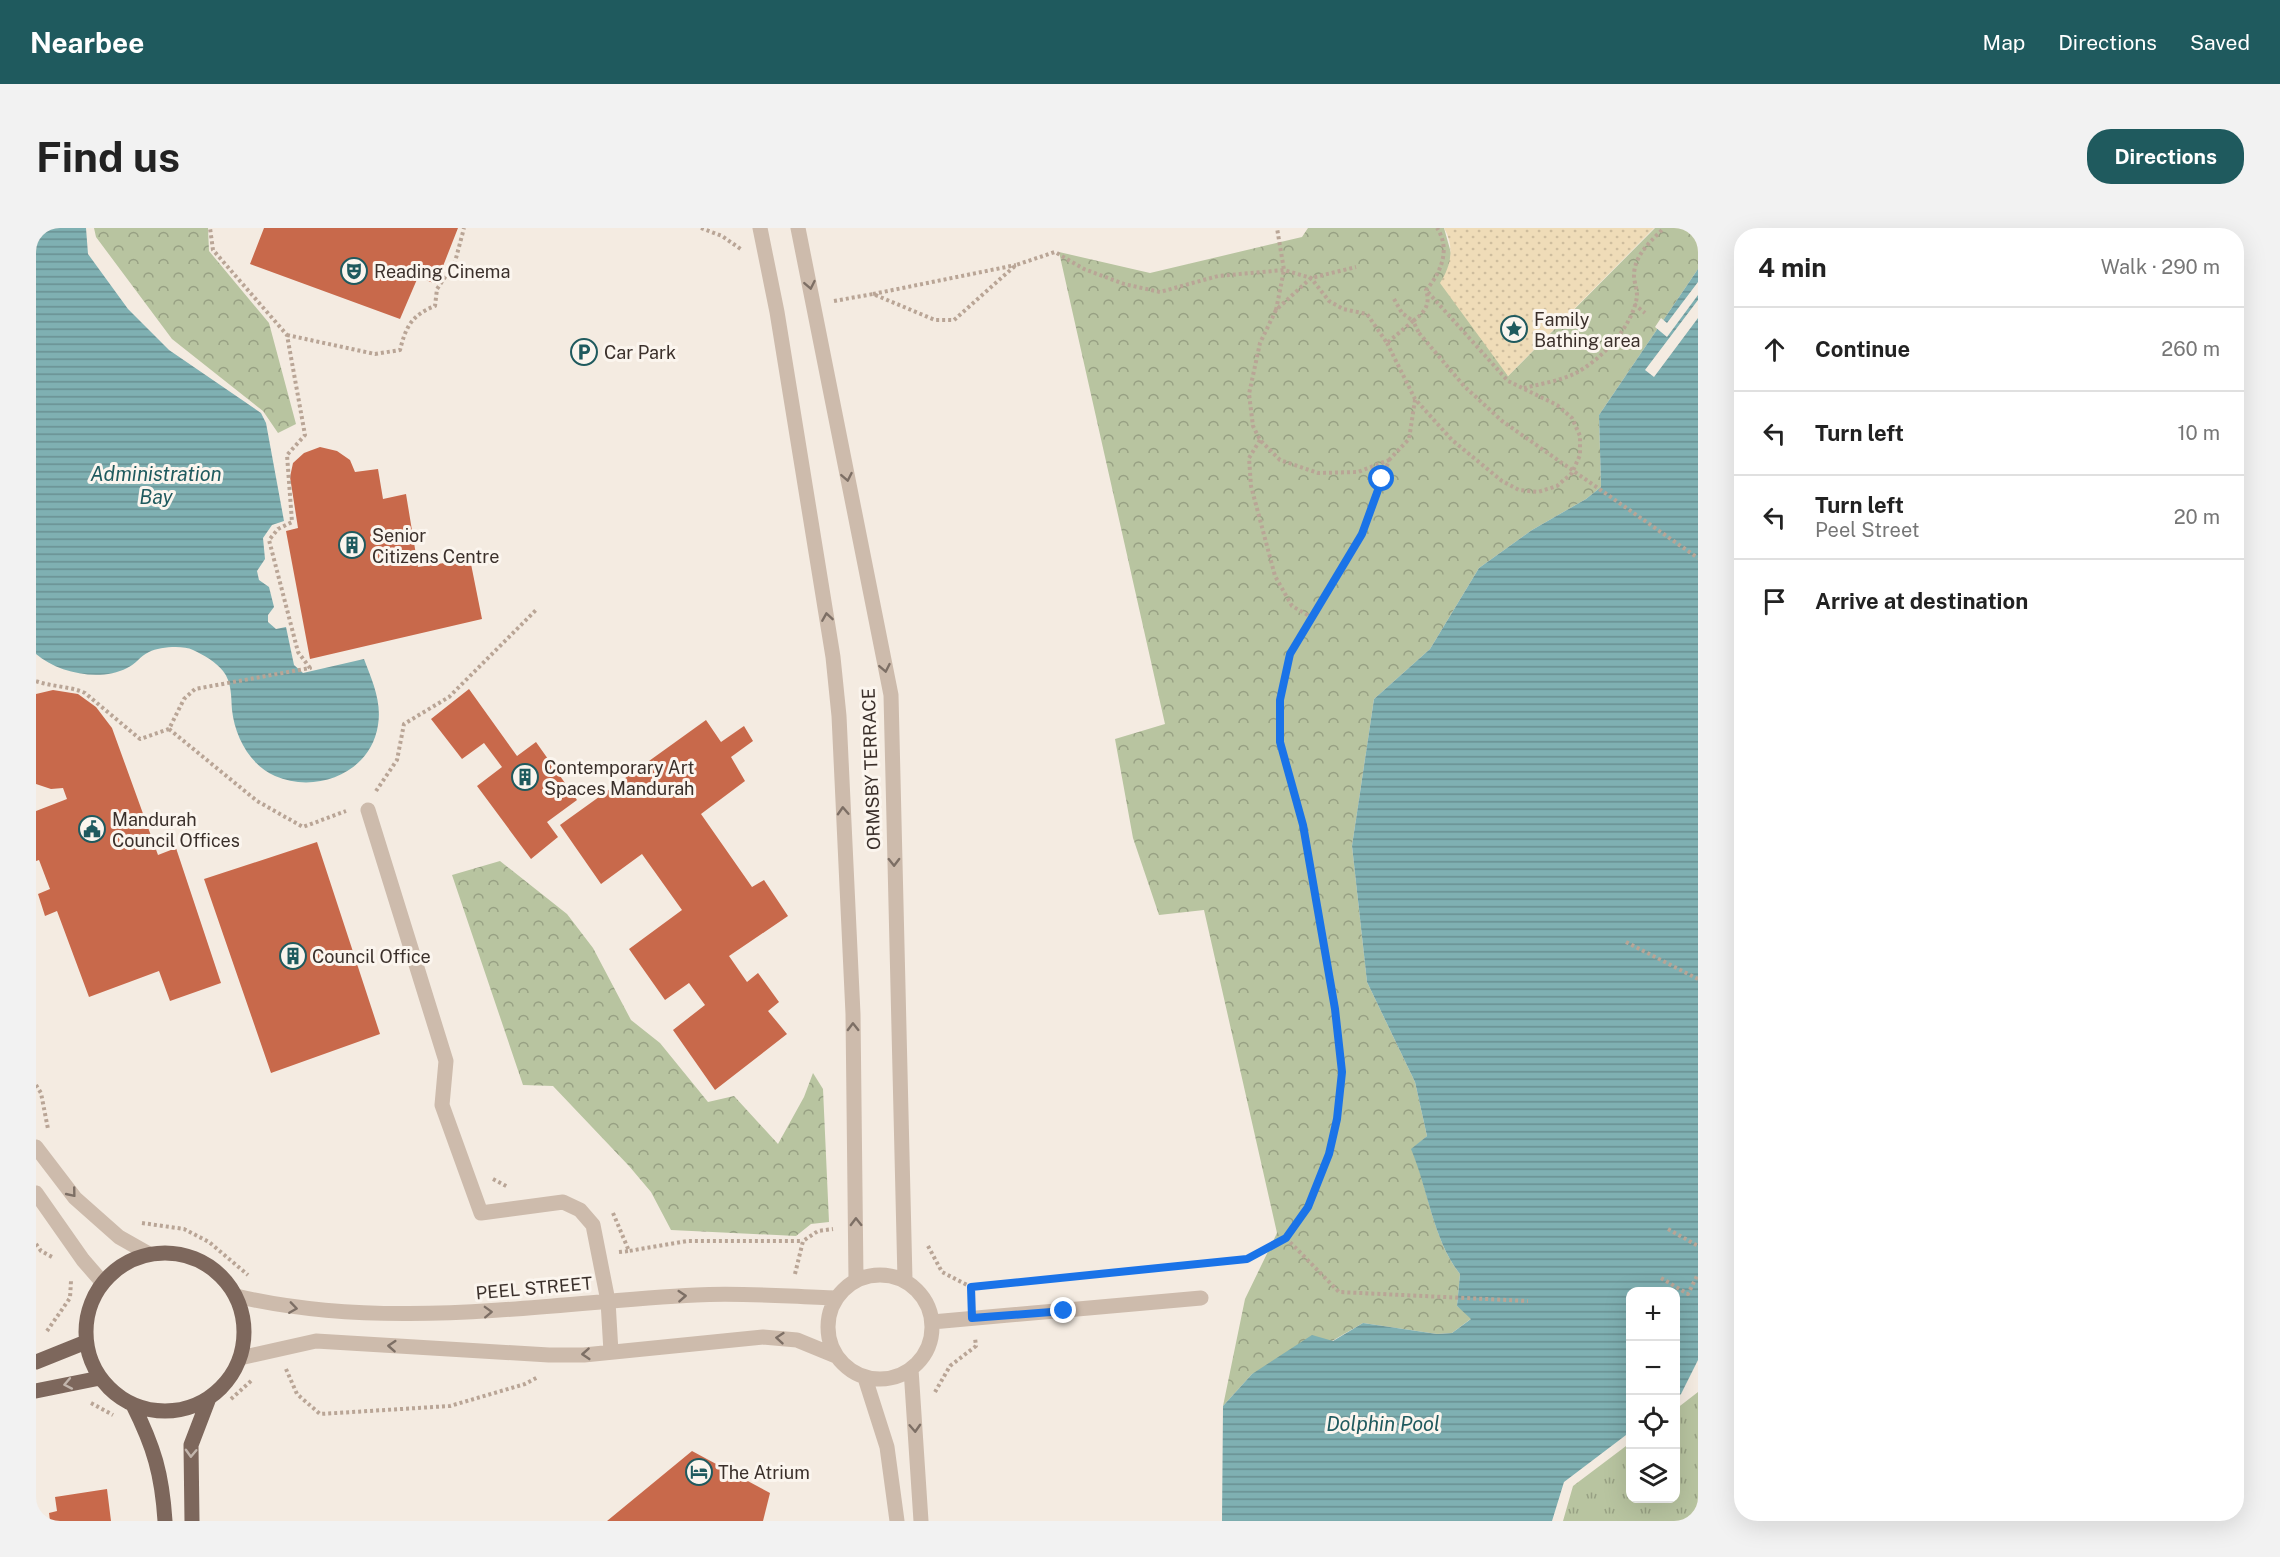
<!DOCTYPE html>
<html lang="en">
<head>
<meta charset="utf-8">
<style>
	body { margin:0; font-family:"Public Sans",sans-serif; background:#f2f2f2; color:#222 }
	.controls { position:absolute; right:18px; bottom:18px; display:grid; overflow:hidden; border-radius:12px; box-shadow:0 6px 24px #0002 }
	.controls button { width:54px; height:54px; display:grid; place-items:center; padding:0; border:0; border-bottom:2px solid #e0e0e0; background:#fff; color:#222; font:30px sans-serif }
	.stop { position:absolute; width:18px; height:18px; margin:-14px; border:4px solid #1a73e8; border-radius:50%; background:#fff }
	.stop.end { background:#1a73e8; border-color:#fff; box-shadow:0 2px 6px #0008 }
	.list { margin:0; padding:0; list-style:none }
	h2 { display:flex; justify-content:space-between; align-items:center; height:78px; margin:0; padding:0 24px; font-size:26px }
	h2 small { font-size:20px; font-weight:400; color:#767676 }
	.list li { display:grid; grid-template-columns:39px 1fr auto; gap:18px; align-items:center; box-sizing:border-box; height:84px; padding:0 24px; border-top:2px solid #e0e0e0 }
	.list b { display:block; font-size:22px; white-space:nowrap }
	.list p { margin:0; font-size:20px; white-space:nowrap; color:#767676 }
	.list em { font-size:20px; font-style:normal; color:#767676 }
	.icon { flex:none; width:33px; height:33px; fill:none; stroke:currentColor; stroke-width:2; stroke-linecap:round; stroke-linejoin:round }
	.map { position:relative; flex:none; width:1662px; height:1293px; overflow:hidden; border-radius:24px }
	header { display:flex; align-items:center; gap:36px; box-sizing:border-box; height:84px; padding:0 30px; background:#1f5a5e; color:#fff }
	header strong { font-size:28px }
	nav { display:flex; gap:33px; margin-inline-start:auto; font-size:21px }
	.intro { display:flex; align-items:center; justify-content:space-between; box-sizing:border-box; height:144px; padding:0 36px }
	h1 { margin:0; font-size:42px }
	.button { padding:15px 27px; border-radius:24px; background:#1f5a5e; color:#fff; font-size:21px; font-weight:700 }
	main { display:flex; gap:36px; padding:0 36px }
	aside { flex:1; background:#fff; border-radius:24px; box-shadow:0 6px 24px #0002 }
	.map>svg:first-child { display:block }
	.grass { fill:url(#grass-tufts) }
	.forest { fill:url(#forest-crowns) }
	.sand { fill:url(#sand-dots) }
	.water { fill:url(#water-rules) }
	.pier { fill:#f4ebe1 }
	.building { fill:#c8694b }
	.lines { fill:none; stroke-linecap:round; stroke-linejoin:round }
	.path { stroke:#b9a596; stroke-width:4; stroke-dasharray:3 3; stroke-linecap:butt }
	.minor { stroke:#cdbbac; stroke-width:15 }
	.major { stroke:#7d675c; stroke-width:15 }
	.path-bridge { stroke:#b9a596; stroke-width:4; stroke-dasharray:3 3; stroke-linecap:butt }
	.oneway { stroke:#7d6f65 }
	.oneway2 { stroke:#c2b5ac }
	.route { stroke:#1a73e8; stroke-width:8 }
	.labels { text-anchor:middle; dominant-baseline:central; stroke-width:6; stroke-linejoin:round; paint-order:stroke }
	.poi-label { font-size:18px; fill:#3b302b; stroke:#fbf5ee; text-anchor:start }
	.street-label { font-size:18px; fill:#3b302b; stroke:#fbf5ee }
	.water-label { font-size:20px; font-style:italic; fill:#1f5a5e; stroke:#fbf5ee }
</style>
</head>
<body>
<header>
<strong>Nearbee</strong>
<nav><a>Map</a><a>Directions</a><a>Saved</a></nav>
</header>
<div class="intro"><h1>Find us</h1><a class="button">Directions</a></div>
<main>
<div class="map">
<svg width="1662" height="1293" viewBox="0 0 1662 1293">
	<defs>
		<pattern id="grass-tufts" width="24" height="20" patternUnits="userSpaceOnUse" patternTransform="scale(1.5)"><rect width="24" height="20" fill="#b8c4a0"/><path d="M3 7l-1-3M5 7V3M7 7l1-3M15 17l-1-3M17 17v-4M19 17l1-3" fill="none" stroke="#97a083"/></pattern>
		<pattern id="forest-crowns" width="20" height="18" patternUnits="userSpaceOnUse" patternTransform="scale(1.5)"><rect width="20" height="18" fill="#b8c4a0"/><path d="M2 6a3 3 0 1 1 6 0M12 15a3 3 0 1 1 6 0" fill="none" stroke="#97a083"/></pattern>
		<pattern id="sand-dots" width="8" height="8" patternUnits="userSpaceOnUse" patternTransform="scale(1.5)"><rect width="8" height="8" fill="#efdcb8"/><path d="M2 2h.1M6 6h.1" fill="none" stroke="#cebd9e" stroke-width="1.8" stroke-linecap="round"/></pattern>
		<pattern id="water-rules" width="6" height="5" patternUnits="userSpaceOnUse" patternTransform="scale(1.5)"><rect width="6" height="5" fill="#7fb0b2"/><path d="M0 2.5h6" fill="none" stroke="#699091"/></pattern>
	</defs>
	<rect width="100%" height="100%" fill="#f4ebe1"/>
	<!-- grass -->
	<path class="grass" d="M1662 1164V1293H1527L1537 1258 1594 1215V1270H1640V1181Z"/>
	<!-- forest -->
	<path class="forest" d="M58 0H172L173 23 233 95 260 196 242 205 227 183 136 111 60 9Z
		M1272 0H1408L1415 25 1414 40 1472 148 1619 0H1662V41L1563 187 1565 259 1550 271 1496 302 1443 340 1394 421 1338 471 1316 618 1331 754 1379 854 1391 908 1376 921C1392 961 1397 1012 1424 1046L1421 1078 1436 1090 1416 1105 1401 1106 1327 1095 1296 1113 1216 1146 1187 1178 1209 1071 1241 1005 1168 682 1123 687 1097 610 1079 511 1129 496 1023 24 1114 45 1266 9Z
		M464 633 531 686 557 720 595 792 624 815 672 874 698 868 742 916 768 869 777 845 787 861 793 994 775 996 760 1008 635 1002 615 964 593 938 517 858 487 857 416 647Z"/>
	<!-- sand -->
	<path class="sand" d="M1408 0H1618L1472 148 1404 55C1415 38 1419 19 1408 0Z"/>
	<!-- water -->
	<path class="water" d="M0 0H50L52 26 92 81 133 122 225 185 230 195 248 293 236 297 227 310 229 331 221 343 223 352 233 359 238 379 232 387V394L240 401 250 399 258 437 267 445 328 431C336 452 346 474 342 497 335 545 280 566 239 548 214 537 199 509 196 482 195 469 196 454 187 443 180 434 168 427 157 422 146 417 124 419 113 424 104 428 99 437 91 440 64 454 22 445 0 426Z
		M1662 41V1132L1645 1166 1640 1170V1064H1594V1204L1528 1254 1516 1293H1186L1187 1178 1216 1146 1276 1107 1297 1113 1327 1095 1401 1106 1416 1105 1435 1091 1421 1078 1424 1046C1397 1012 1392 961 1375 921L1391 908 1379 854 1331 754 1316 618 1338 471 1394 421 1443 340 1496 302 1550 271 1565 259 1563 187Z"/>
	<!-- pier -->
	<path class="pier" d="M1662 54V67L1631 109 1619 99 1625 90 1631 95Z
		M1662 72V90L1618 149 1609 142Z"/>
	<!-- building -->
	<path class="building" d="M228 0H422L400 56 382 49 364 91 214 36Z
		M284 219 301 223 314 232 319 244 342 241 347 271 370 266 382 339 434 331 446 391 274 431 250 303 262 300 254 249 257 235 268 225Z
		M433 461 481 528 500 514 541 572 511 594 522 609 495 631 441 558 466 539 448 515 426 531 395 491Z
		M17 462 42 466 60 479 76 500 122 627 140 620 185 755 134 773 123 743 53 769 21 683 9 688 2 666 14 661 3 632 0 633V583L31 571 27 560 15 561 0 556V466Z
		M670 492 685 514 708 498 717 513 695 529 709 553 665 586 716 659 728 652 752 688 693 728 711 754 722 745 743 774 732 783 751 806 679 862 637 802 669 777 653 755 629 772 593 721 646 682 606 626 565 656 524 597Z
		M281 614 344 806 235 845 168 651Z
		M656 1223 734 1265 727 1293H571Z
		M71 1261 75 1293H14L13 1285 21 1283 19 1269Z"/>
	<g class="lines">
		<!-- path -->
		<path class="path" d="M665 0 686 8 706 22
			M837 66 980 37
			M1358 71 1366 85 1377 93C1388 85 1395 77 1390 62 1405 45 1415 21 1401 0
			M798 73 837 66 899 92H918L980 37 1019 24 1048 41 1088 56 1124 64 1182 48 1248 42 1275 50 1293 73 1307 81 1331 86 1351 115 1377 93 1383 105
			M1598 76 1609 85
			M1240 82 1248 42 1241 0
			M251 107 339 126 364 122C370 98 376 87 399 78L401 61 419 34 428 0
			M1351 115 1379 171 1416 212 1466 253 1483 262 1502 264 1521 258 1536 245 1544 227V208L1536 190 1521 177 1472 153 1390 62
			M1488 160C1504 156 1523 153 1538 146 1564 133 1597 99 1601 68 1601 62 1599 56 1598 50 1597 28 1614 14 1628 0
			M1224 212 1213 230 1215 258 1239 348 1256 378 1275 389
			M1353 232 1373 211 1379 172
			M0 453C16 459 34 458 49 465L104 511 133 501 148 471 159 461 274 440 262 424 233 312 242 301 256 294 251 227 269 207 251 107 177 22 174 0
			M133 501 221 573 267 599 310 583
			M340 563 361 532 368 496 413 469 501 381
			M1590 714 1662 751
			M0 857 5 865 12 901
			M457 951 472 959
			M577 985 593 1023 651 1013H767
			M106 995 148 1001 173 1014 212 1047
			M1632 1001 1662 1018
			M1250 1010 1303 1064 1492 1073
			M0 1016 5 1023 18 1030
			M892 1018 906 1044 935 1059 1211 1031 1250 1010 1272 979 1293 926 1301 891 1306 844 1299 781 1267 597 1243 514 1244 472 1253 426 1326 306 1353 232 1322 244 1282 245 1244 232 1224 212 1217 198 1213 166 1224 115 1240 82 1275 50 1320 39
			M583 1024 593 1023
			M759 1046 767 1013 782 1003 797 1001
			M1625 1050 1652 1066 1662 1046
			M935 1070V1059
			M11 1103 34 1070 35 1053
			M250 1141 261 1166 284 1186 414 1178 489 1156 502 1149
			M899 1164 914 1138 940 1118 939 1110
			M195 1171 216 1152
			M55 1175 77 1187"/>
		<!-- minor -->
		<path class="minor" d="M724 0 741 84 797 429 803 488 817 786 820 1052
			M762 0 855 467 869 1052
			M332 582 410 833 406 877 445 985 527 974 544 982 557 997 572 1073 575 1124
			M0 919 39 970 83 1009 113 1026
			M0 965 47 1032 67 1055
			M792 1099a52 52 0 1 1 104 0a52 52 0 1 1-104 0Z
			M200 1068C354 1104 505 1075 660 1067 706 1064 754 1069 801 1070
			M896 1094 1165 1070
			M204 1130 280 1113 513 1127H548L727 1109 761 1112 800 1128
			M875 1141 885 1293
			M829 1150 851 1219 861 1293"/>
		<!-- major -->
		<path class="major" d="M50 1104a79 79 0 1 1 158 0a79 79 0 1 1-158 0Z
			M0 1134 50 1114
			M0 1163 64 1150
			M97 1177C118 1219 126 1246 129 1293
			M156 1293 155 1217 173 1170"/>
		<!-- path-bridge -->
		<path class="path-bridge" d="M1383 105 1428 158 1466 193 1662 330"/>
	</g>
	<!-- one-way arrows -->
	<defs><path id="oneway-chevron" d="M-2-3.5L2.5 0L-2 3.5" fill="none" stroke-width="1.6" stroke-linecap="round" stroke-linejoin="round" transform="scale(1.5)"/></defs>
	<g class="oneway">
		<use href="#oneway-chevron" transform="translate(774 57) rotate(79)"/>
		<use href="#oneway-chevron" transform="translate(811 249) rotate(79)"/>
		<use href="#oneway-chevron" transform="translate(791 389) rotate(-99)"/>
		<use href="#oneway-chevron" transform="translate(849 440) rotate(79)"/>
		<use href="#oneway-chevron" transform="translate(807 583) rotate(-93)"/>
		<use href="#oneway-chevron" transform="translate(858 634) rotate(89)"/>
		<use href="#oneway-chevron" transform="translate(817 799) rotate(-91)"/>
		<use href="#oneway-chevron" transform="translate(36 965) rotate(51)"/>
		<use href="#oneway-chevron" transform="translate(820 994) rotate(-91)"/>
		<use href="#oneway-chevron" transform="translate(646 1068) rotate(-4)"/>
		<use href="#oneway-chevron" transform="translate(257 1080) rotate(8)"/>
		<use href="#oneway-chevron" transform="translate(452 1084) rotate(-2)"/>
		<use href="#oneway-chevron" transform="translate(744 1110) rotate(-175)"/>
		<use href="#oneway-chevron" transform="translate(356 1118) rotate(-176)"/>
		<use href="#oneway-chevron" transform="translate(550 1126) rotate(176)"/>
		<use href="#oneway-chevron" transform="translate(879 1200) rotate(87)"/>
	</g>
	<g class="oneway2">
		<use href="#oneway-chevron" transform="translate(32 1156) rotate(169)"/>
		<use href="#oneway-chevron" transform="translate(155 1225) rotate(92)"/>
	</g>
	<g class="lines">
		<!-- route -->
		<path class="route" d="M1028 1083 936 1090 935 1059 1211 1031 1250 1010 1272 979 1293 926 1301 891 1306 844 1299 781 1267 597 1244 514V472L1254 426 1326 306 1346 251"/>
	</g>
	<!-- icons -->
	<defs>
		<symbol id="theatre-ring" viewBox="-11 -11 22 22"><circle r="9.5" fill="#fbf5ee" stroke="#1f5a5e" stroke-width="1.5"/><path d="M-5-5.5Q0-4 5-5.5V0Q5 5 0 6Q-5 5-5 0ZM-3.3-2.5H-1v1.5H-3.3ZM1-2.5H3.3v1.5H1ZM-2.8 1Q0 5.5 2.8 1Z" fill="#1f5a5e"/></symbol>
		<symbol id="sight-ring" viewBox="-11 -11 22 22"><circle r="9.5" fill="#fbf5ee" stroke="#1f5a5e" stroke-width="1.5"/><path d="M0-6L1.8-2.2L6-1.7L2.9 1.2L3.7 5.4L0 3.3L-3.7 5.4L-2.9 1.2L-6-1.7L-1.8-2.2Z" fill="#1f5a5e"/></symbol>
		<symbol id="parking-ring" viewBox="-11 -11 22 22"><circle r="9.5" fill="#fbf5ee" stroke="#1f5a5e" stroke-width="1.5"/><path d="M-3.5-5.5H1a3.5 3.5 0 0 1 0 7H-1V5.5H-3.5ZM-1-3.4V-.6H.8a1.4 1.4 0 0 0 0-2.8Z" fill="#1f5a5e"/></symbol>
		<symbol id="building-ring" viewBox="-11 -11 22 22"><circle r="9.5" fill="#fbf5ee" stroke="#1f5a5e" stroke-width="1.5"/><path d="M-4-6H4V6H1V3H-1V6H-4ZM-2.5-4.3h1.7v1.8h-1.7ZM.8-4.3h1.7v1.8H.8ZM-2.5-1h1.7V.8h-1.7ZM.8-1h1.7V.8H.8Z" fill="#1f5a5e"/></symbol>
		<symbol id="civic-ring" viewBox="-11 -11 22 22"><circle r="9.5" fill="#fbf5ee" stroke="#1f5a5e" stroke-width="1.5"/><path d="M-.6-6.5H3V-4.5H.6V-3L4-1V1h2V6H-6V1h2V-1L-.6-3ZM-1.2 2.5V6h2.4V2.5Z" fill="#1f5a5e"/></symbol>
		<symbol id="hotel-ring" viewBox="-11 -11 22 22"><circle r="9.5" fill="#fbf5ee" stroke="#1f5a5e" stroke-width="1.5"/><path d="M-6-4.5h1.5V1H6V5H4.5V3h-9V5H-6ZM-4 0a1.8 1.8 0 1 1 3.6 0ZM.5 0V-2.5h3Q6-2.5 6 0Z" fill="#1f5a5e"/></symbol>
	</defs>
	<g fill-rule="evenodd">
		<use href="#theatre-ring" x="303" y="28" width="30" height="30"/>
		<use href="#sight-ring" x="1463" y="86" width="30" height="30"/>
		<use href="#parking-ring" x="533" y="109" width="30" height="30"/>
		<use href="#building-ring" x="301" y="302" width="30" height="30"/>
		<use href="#building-ring" x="474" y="534" width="30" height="30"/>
		<use href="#civic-ring" x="41" y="586" width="30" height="30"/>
		<use href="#building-ring" x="242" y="713" width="30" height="30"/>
		<use href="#hotel-ring" x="648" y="1229" width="30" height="30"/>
	</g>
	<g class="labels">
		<!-- poi labels -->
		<g class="poi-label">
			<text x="338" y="43">Reading Cinema</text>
			<text x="1498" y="91">Family<tspan x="1498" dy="21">Bathing area</tspan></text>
			<text x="568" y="124">Car Park</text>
			<text x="336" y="307">Senior<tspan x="336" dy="21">Citizens Centre</tspan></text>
			<text x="508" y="539">Contemporary Art<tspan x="508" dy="21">Spaces Mandurah</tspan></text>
			<text x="76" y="591">Mandurah<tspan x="76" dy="21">Council Offices</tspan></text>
			<text x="276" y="728">Council Office</text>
			<text x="682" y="1244">The Atrium</text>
		</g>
		<!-- street labels -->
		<g class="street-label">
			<text transform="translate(835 541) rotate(-92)">ORMSBY TERRACE</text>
			<text transform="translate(498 1060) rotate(-5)">PEEL STREET</text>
		</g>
		<!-- water labels -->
		<g class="water-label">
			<text x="120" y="246">Administration<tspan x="120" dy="23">Bay</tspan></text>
			<text x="1347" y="1196">Dolphin Pool</text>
		</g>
	</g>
</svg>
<div class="controls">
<button>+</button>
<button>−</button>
<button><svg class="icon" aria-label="locate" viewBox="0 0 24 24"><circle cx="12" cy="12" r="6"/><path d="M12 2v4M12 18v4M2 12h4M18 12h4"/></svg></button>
<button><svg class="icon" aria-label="layers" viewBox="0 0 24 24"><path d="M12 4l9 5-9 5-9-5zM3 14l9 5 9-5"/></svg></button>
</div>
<div class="stop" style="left:1346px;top:251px"></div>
<div class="stop end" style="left:1028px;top:1083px"></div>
</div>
<aside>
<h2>4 min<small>Walk · 290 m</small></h2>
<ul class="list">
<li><svg class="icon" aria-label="ahead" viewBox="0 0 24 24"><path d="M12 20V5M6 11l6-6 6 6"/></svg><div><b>Continue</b></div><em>260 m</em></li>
<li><svg class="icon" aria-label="left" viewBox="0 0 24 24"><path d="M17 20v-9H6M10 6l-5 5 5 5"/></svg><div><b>Turn left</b></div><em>10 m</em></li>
<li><svg class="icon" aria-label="left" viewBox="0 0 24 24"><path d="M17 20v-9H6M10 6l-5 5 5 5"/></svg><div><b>Turn left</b><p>Peel Street</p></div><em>20 m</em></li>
<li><svg class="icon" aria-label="arrive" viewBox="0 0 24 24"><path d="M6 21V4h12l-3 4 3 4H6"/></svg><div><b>Arrive at destination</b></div></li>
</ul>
</aside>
</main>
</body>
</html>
